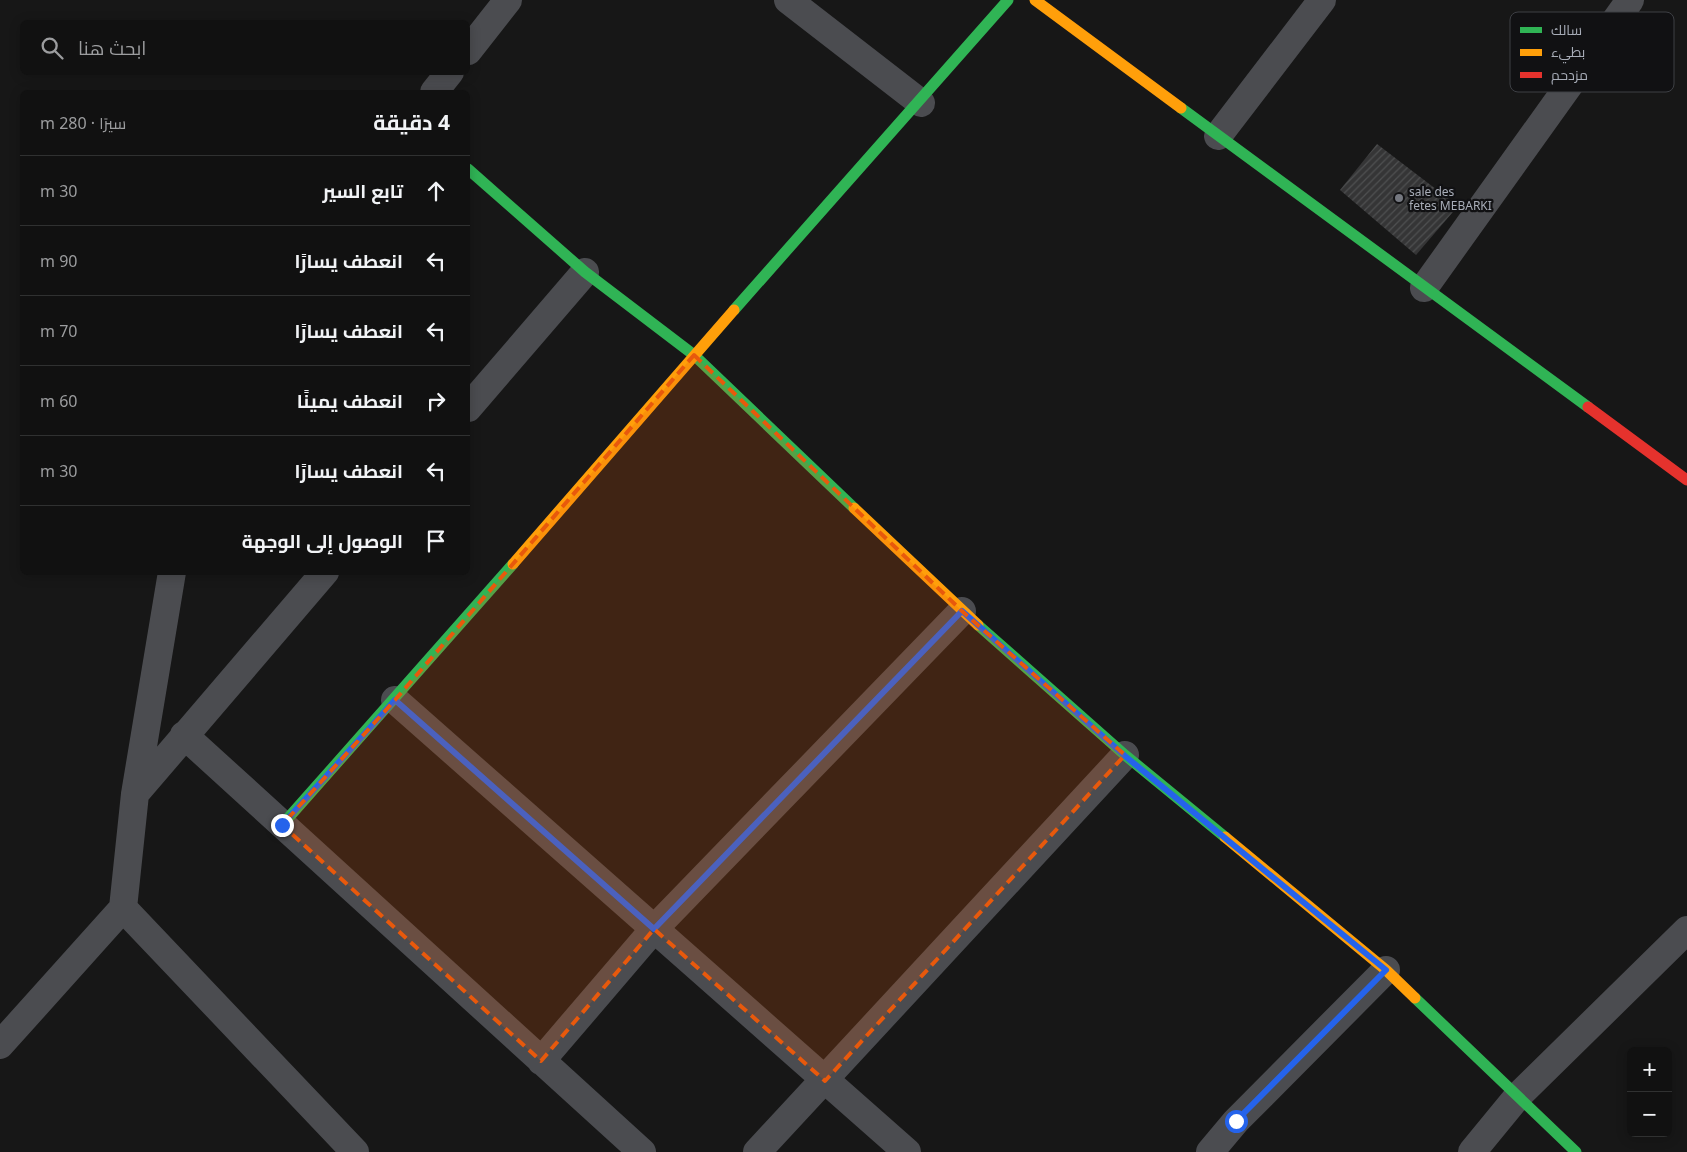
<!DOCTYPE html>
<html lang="ar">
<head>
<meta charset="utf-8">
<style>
	body { margin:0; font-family:"Noto Sans",Cairo,sans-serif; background:#1e1f1f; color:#f1f3f6; direction:rtl }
	.controls { position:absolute; right:15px; bottom:15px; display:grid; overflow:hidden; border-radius:8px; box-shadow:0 2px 12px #0003 }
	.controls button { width:45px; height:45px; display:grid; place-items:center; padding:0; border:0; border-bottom:1px solid #303131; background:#111; color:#f1f3f6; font:25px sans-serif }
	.stop { position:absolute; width:15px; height:15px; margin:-11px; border:4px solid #2563eb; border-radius:50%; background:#fff }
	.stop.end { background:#2563eb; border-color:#fff; box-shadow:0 1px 5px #0008 }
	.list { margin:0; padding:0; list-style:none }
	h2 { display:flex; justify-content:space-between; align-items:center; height:65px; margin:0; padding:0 20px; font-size:21px }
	h2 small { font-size:16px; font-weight:400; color:#9c9d9f }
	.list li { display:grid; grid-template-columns:32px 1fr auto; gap:15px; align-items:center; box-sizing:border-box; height:70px; padding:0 20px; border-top:1px solid #303131 }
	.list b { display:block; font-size:19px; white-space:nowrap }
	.list em { font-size:16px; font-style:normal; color:#9c9d9f }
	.icon { flex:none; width:28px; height:28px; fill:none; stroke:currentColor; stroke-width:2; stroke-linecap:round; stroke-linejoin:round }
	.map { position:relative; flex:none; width:1687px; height:1152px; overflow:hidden; direction:ltr }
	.search { position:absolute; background:#111; box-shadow:0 2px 12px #0003; left:20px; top:20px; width:450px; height:55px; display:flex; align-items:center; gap:12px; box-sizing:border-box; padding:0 18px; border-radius:8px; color:#9c9d9f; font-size:19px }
	.panel { position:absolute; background:#111; box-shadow:0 2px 12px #0003; left:20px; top:90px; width:450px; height:485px; border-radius:8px; direction:rtl }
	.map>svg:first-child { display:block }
	.building { fill:url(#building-hatch) }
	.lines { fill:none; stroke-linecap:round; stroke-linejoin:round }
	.street { stroke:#4b4c50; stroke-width:28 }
	.fast { stroke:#30b455; stroke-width:11 }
	.slow { stroke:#ff9f0a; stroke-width:11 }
	.jam { stroke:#e5322d; stroke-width:11 }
	.route { stroke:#2563eb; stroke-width:6 }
	.marked { fill:#e8590c; fill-opacity:0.2; stroke:#e8590c; stroke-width:4; stroke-dasharray:10 6; stroke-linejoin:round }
	.poi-dot { fill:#757880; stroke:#111113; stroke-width:2 }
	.labels { text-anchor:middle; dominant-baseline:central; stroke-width:4.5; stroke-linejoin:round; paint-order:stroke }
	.poi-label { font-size:12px; fill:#a8adb8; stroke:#111113; text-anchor:start }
	.key { fill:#111113; stroke:#3e4045; stroke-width:1 }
	.key-label { font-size:14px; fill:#a8adb8 }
</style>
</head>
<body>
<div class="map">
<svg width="1687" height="1152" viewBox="0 0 1687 1152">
	<defs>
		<pattern id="building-hatch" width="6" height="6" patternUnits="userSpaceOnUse" patternTransform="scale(1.25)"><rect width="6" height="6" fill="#353536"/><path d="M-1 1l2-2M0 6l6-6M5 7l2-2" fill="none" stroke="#4f5051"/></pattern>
	</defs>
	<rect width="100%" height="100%" fill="#171717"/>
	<!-- building -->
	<path class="building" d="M1377 144 1458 206 1416 255 1340 190Z"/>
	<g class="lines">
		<!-- street -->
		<path class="street" d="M788 0 921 103
			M468 51 508 0
			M434 92 450 72
			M1218 136 1322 0
			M1424 288 1630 0
			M468 408 585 272
			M172 572 135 794 123 908 355 1152
			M395 700 907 1152
			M184 735 642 1152
			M135 794 325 572
			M0 1045 123 908
			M541 1061 654 929 962 611
			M757 1152 1125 755
			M1210 1152 1236 1121 1386 970
			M1472 1152 1518 1096 1687 930"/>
		<!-- fast -->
		<path class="fast" d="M1181 108 1588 407
			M468 169 585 272 694 355 854 508
			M734 310 1008 0
			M978 625 1125 755 1225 837
			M282 825 513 564
			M1415 998 1576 1152"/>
		<!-- slow -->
		<path class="slow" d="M1035 0 1181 108
			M854 508 978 625
			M513 564 734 310
			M1225 837 1386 970 1415 998"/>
		<!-- jam -->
		<path class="jam" d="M1588 407 1687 480"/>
	</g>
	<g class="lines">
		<!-- route -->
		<path class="route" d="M282 825 395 700 654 929 962 611 1125 756 1386 970 1236 1121"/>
	</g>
	<!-- marked area -->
	<path class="marked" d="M694 355 962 611 1125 755 825 1081 654 929 541 1061 282 825 395 700Z"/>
	<!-- markers -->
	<circle class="poi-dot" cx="1399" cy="198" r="5"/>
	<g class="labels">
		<!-- poi labels -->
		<g class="poi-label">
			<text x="1409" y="191">sale des<tspan x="1409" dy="14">fetes MEBARKI</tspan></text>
		</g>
	</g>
	<!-- legend -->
	<rect x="1510" y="12" width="164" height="80" rx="8" class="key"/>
	<rect x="1520" y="27" width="22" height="6" fill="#30b455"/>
	<rect x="1520" y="49" width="22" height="7" fill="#ff9f0a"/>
	<rect x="1520" y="72" width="22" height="6" fill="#e5322d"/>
	<g class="key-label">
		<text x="1551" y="35">سالك</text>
		<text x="1551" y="57">بطيء</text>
		<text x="1551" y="80">مزدحم</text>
	</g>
</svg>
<div class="controls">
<button>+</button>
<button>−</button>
</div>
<div class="stop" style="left:1236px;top:1121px"></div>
<div class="stop end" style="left:282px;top:825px"></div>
<div class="search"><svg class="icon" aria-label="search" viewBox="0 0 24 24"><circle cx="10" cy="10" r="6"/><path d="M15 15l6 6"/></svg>ابحث هنا</div>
<section class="panel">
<h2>4 دقيقة<small>سيرًا · 280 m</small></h2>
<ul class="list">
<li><svg class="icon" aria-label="ahead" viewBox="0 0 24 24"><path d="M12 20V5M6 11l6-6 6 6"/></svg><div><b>تابع السير</b></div><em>30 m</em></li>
<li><svg class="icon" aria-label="left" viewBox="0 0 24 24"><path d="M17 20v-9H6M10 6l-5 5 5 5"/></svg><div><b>انعطف يسارًا</b></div><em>90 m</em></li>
<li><svg class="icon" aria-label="left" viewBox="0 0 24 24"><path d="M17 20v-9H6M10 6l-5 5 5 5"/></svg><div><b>انعطف يسارًا</b></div><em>70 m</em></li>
<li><svg class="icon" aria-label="right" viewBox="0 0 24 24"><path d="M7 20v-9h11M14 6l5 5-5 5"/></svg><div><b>انعطف يمينًا</b></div><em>60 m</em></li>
<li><svg class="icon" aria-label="left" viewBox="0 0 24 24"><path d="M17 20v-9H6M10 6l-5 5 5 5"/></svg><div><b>انعطف يسارًا</b></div><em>30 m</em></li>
<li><svg class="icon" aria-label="arrive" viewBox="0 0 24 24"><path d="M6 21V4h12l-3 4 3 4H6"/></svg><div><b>الوصول إلى الوجهة</b></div></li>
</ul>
</section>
</div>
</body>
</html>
